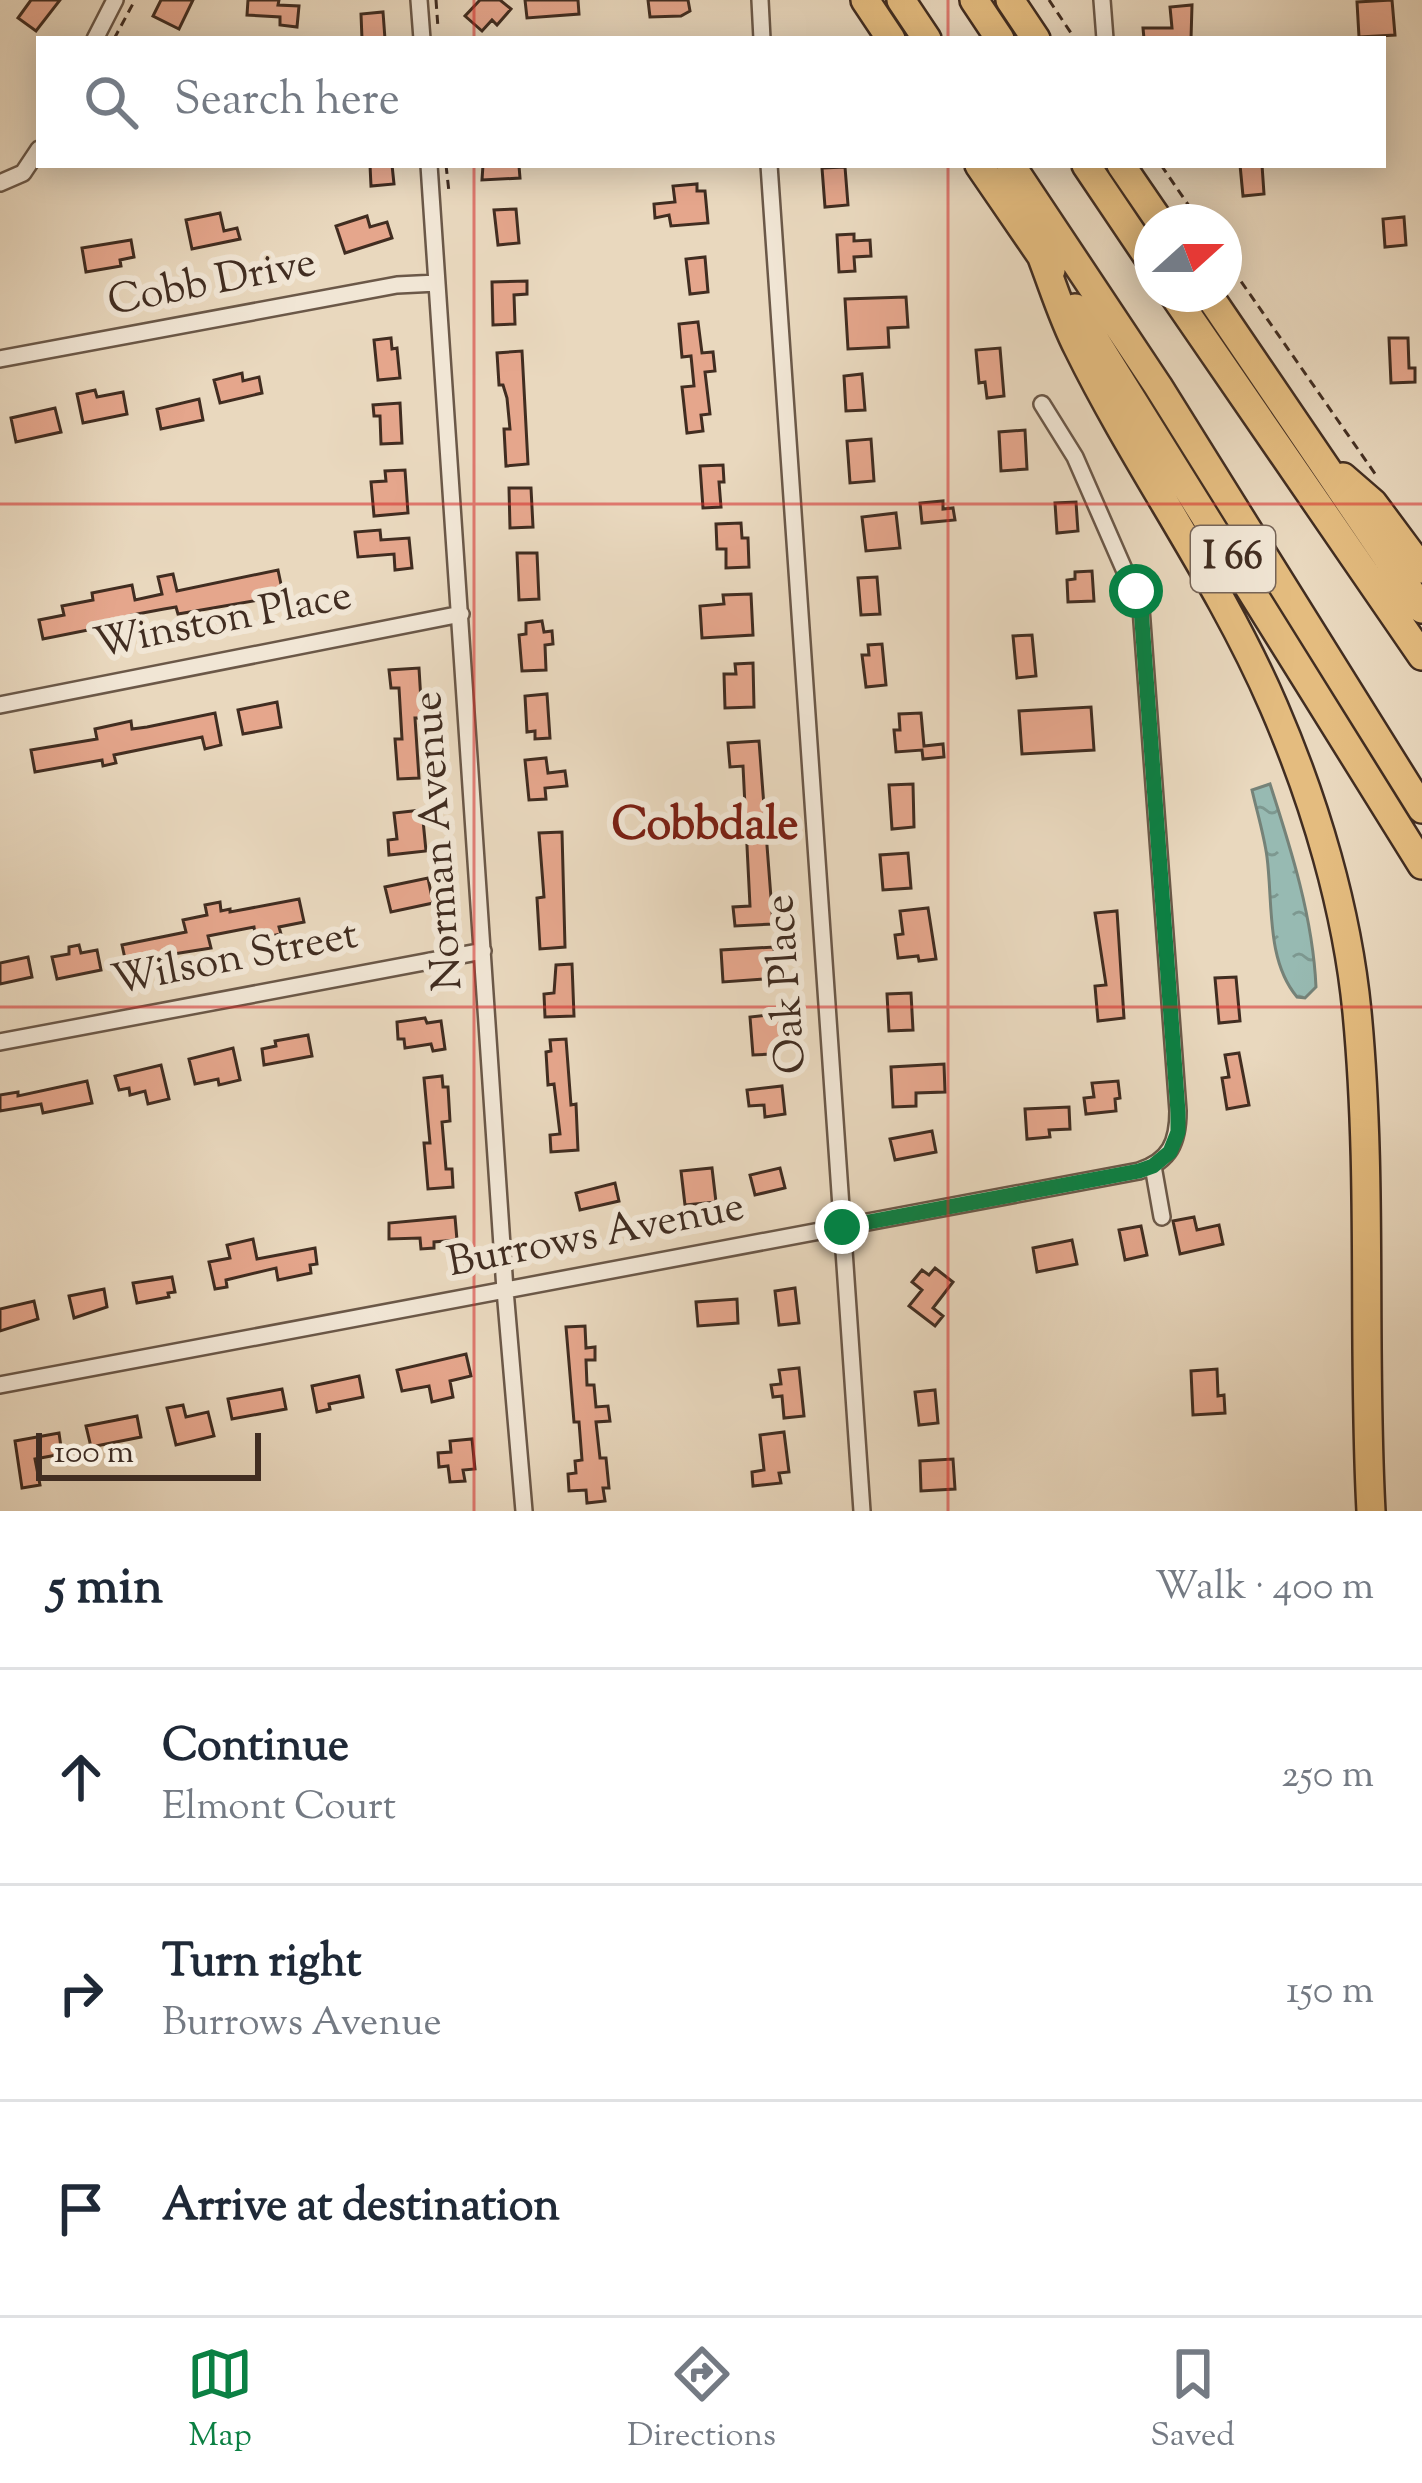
<!DOCTYPE html>
<html lang="en">
<head>
<meta charset="utf-8">
<style>
	body { margin:0; font-family:"Sorts Mill Goudy",serif; background:#f2f2f3; color:#1f2937 }
	.compass { position:absolute; left:1134px; top:204px; width:108px; height:108px; border-radius:50%; background:#fff; box-shadow:0 6px 30px #0003; rotate:69deg }
	.scale { position:absolute; left:36px; bottom:30px; width:225px; box-sizing:border-box; padding-left:12px; border:6px solid #412d21; border-top:0; font-size:33px; line-height:42px; white-space:nowrap; color:#412d21; -webkit-text-stroke:9px #f1e6d5; paint-order:stroke }
	.stop { position:absolute; width:36px; height:36px; margin:-27px; border:9px solid #0b8043; border-radius:50%; background:#fff }
	.stop.end { background:#0b8043; border-color:#fff; box-shadow:0 3px 12px #0008 }
	.list { margin:0; padding:0; list-style:none }
	h2 { display:flex; justify-content:space-between; align-items:center; height:156px; margin:0; padding:0 48px; font-size:51px }
	h2 small { font-size:39px; font-weight:400; color:#747a83 }
	.list li { display:grid; grid-template-columns:78px 1fr auto; gap:36px; align-items:center; box-sizing:border-box; height:216px; padding:0 48px; border-top:3px solid #e0e1e3 }
	.list b { display:block; font-size:45px; white-space:nowrap }
	.list p { margin:0; font-size:39px; white-space:nowrap; color:#747a83 }
	.list em { font-size:39px; font-style:normal; color:#747a83 }
	.icon { flex:none; width:66px; height:66px; fill:none; stroke:currentColor; stroke-width:2; stroke-linecap:round; stroke-linejoin:round }
	.map { position:relative; flex:none; width:1422px; height:1511px; overflow:hidden }
	.search { position:absolute; background:#fff; box-shadow:0 6px 30px #0003; left:36px; right:36px; top:36px; height:132px; display:flex; align-items:center; gap:30px; box-sizing:border-box; padding:0 42px; border-radius:0px; color:#747a83; font-size:45px }
	.sheet { height:804px; background:#fff }
	nav { display:flex; justify-content:space-around; align-items:center; box-sizing:border-box; height:168px; border-top:3px solid #e0e1e3; background:#fff; font-size:33px; color:#747a83 }
	nav a { display:grid; justify-items:center; gap:6px }
	nav .on { color:#0b8043 }
	.map>svg:first-child { display:block }
	.water { fill:url(#water-ripples); stroke:#758278; stroke-width:3 }
	.building { fill:#e5a68c; stroke:#412d21; stroke-width:3 }
	.lines { fill:none; stroke-linecap:round; stroke-linejoin:round }
	.minor-casing { stroke:#6b5848; stroke-width:20 }
	.motorway-casing { stroke:#412d21; stroke-width:32 }
	.path { stroke:#412d21; stroke-width:3; stroke-dasharray:9 6; stroke-linecap:butt }
	.minor { stroke:#f1e6d5; stroke-width:15 }
	.motorway { stroke:#e4bc7f; stroke-width:27 }
	.route { stroke:#0b8043; stroke-width:15 }
	.grid { fill:none; stroke:#d62828; stroke-width:3; stroke-opacity:0.55 }
	.labels { text-anchor:middle; dominant-baseline:central; stroke-width:12; stroke-linejoin:round; paint-order:stroke }
	.shield { fill:#f1e6d5; stroke:#766457; stroke-width:3 }
	.shield-label { font-size:39px; font-weight:bold; fill:#412d21 }
	.street-label { font-size:42px; fill:#412d21; stroke:#f1e6d5 }
	.neighbourhood-label { font-size:45px; font-weight:bold; fill:#7a1f14; stroke:#f1e6d5 }
</style>
</head>
<body>
<div class="map">
<svg width="1422" height="1511" viewBox="0 0 1422 1511">
	<defs>
		<pattern id="water-ripples" width="26" height="14" patternUnits="userSpaceOnUse" patternTransform="scale(3)"><rect width="26" height="14" fill="#97bab2"/><path d="M2 4q2-2 4 0t4 0M15 11q2-2 4 0t4 0" fill="none" stroke="#7d9890"/></pattern>
	</defs>
	<rect width="100%" height="100%" fill="#e9d8be"/>
	<filter id="stains"><feTurbulence type="fractalNoise" baseFrequency=".00167" numOctaves="4"/><feColorMatrix values="0 0 0 0 .2 0 0 0 0 .09 0 0 0 0 .02 0 0 0 .5 -.17"/></filter>
	<radialGradient id="worn" r=".72"><stop offset=".6" stop-color="#630" stop-opacity="0"/><stop offset="1" stop-color="#630" stop-opacity=".3"/></radialGradient>
	<!-- water -->
	<path class="water" d="M1270 784C1291 849 1313 918 1316 987L1305 998 1297 997C1266 960 1273 903 1267 857 1264 835 1257 812 1252 790Z"/>
	<!-- building -->
	<path class="building" d="M31 0H60L36 31 18 18Z
		M161 0H193L179 29 153 16Z
		M248 0H279L278 5 299 6 297 27 280 25V17L247 15Z
		M480 0H500L511 9 497 25 492 20 482 31 465 16Z
		M525 0H578L579 14 527 18Z
		M648 0H688L690 11 681 16 650 17Z
		M1392 0 1395 35 1359 37 1357 2Z
		M1192 5 1191 39H1144L1143 28H1172L1170 7Z
		M383 12 385 39H362L361 14Z
		M370 165H392L394 184 371 186Z
		M483 165 519 166 520 178 482 180Z
		M1240 165H1262L1264 194 1243 196Z
		M845 167 848 205 825 207 822 168Z
		M697 184V191H705L708 223 671 226 669 215 655 218 654 204 675 202 673 186Z
		M516 209 519 243 498 245 494 210Z
		M220 213 224 231 237 228 240 239 192 249 186 220Z
		M367 216 370 227 387 222 392 238 345 253 336 226Z
		M1404 217 1406 245 1385 247 1383 219Z
		M854 234V241L870 240 871 256 854 257 855 271 839 272 837 235Z
		M131 240 134 257 120 260 121 266 86 272 82 248Z
		M705 257 708 292 690 294 686 259Z
		M527 281V294L514 295 515 324 493 325 492 282Z
		M906 297 908 327 888 328 889 347 848 349 845 299Z
		M698 322 702 353 713 352 715 371 705 372 710 414 701 415 703 431 687 433 682 387 694 386 691 356 682 357 679 324Z
		M391 338 392 349 397 348 400 378 378 380 374 340Z
		M1389 338H1408L1409 368H1415V382L1391 383Z
		M1000 348 1004 396 987 398 985 382 979 383 976 350Z
		M522 351 528 464 506 466 504 429H510L507 398 503 385H499L497 353Z
		M242 373 243 381 259 377 262 393 220 403 214 380Z
		M862 374 865 410 846 411 844 376Z
		M95 390 97 397 123 392 127 414 83 423 77 394Z
		M199 399 203 420 161 429 157 409Z
		M400 403 402 443 381 444 380 416H374L373 405Z
		M55 408 61 432 16 442 11 418Z
		M1025 430 1027 469 1001 471 999 432Z
		M871 439 874 481 850 483 847 441Z
		M723 465 724 482H719L721 507 703 508 700 466Z
		M405 470 408 513 374 516 371 482 386 481 385 471Z
		M509 488H531L533 527 510 528Z
		M943 501V509L953 508 955 520 922 523 920 503Z
		M1076 502 1078 531 1057 533 1055 503Z
		M896 513 900 548 866 551 862 517Z
		M741 523 742 538H748L749 567 726 568V549H717L716 524Z
		M380 530 381 540 409 538 412 568 395 570 394 554 358 557 355 532Z
		M517 553H537L539 599 519 600Z
		M278 570 282 589 269 592 270 598 178 614 176 607 164 609 132 615 133 621 43 639 39 620 64 615 62 606 93 600 92 593 132 585 135 600 162 594 158 577 173 574 177 591Z
		M1092 571 1094 601 1068 602 1067 580 1075 579V572Z
		M877 577 880 614 861 615 858 578Z
		M751 594 753 635 702 638 700 606 724 604 723 595Z
		M542 621 544 632 552 631 553 644 545 645 546 670 522 671 519 635 526 634V623Z
		M1032 635 1036 676 1017 678 1013 636Z
		M882 644 886 685 866 687 862 655H869L868 645Z
		M753 663 754 707 725 708 724 674H736L735 664Z
		M419 668 422 718H415L419 778 398 779 395 739H402L399 688H391L389 670Z
		M547 694 550 738 535 739V731L527 732 525 696Z
		M277 702 281 727 243 734 238 710Z
		M1091 707 1094 750 1022 754 1019 711Z
		M215 713 221 745 205 749 202 737 114 755 116 763 103 766 102 760 35 772 31 750 97 739 95 729 131 721 132 729 147 727Z
		M921 713 924 746 943 744 944 757 923 759 922 750 896 752 894 730H900L899 714Z
		M759 741 773 924 735 926 733 907 750 906 743 766 730 767 728 743Z
		M546 758 548 773 565 771 567 786 545 788 546 799 529 800 525 760Z
		M913 784 914 827 892 829 889 785Z
		M422 810 426 851 389 855 388 840 397 839 394 813Z
		M562 832 565 947 540 949 537 898 544 897 539 833Z
		M908 853 911 888 883 890 880 855Z
		M428 878 433 903 391 912 385 887Z
		M299 899 304 922 279 927 281 934 256 939 254 927 208 936 211 948 161 956 162 961 127 968 122 945 186 932 183 920 207 915 205 905 220 902 221 911 230 909V912Z
		M928 908 936 959 919 961 918 956 898 958 895 935 903 934 900 911Z
		M1117 911 1124 1018 1098 1021 1095 986 1106 985 1095 913Z
		M79 945 81 953 97 950 101 970 57 979 52 957 69 954V947Z
		M774 947 776 978 723 982 721 950Z
		M28 957 32 977 0 984V963Z
		M572 964 574 1016 545 1017 544 994 554 993 556 965Z
		M1236 977 1240 1021 1219 1023 1215 978Z
		M911 993 913 1030 889 1031 887 994Z
		M779 1014 782 1046 771 1047V1054L753 1055 750 1017Z
		M425 1018 427 1023 441 1021 445 1049 433 1051 431 1044 405 1048 404 1039H398L397 1022Z
		M308 1035 312 1056 264 1065 262 1049 276 1046 275 1041Z
		M566 1039 571 1105 576 1104 578 1150 551 1152 550 1135 560 1134 554 1084 548 1085 546 1052 551 1051 550 1040Z
		M233 1048 240 1080 219 1085 218 1079 195 1084 189 1059Z
		M1239 1053 1249 1105 1227 1109 1222 1078 1229 1077 1225 1055Z
		M944 1064 945 1092 916 1093V1106L893 1107 891 1067Z
		M161 1065 169 1099 148 1104 145 1091 130 1095 129 1088 119 1090 115 1076Z
		M442 1076 443 1087H448L450 1121 442 1122 446 1169H452L453 1187 428 1189 424 1143H430L424 1078Z
		M87 1081 92 1103 43 1113 41 1104 0 1111V1095L18 1092V1096Z
		M1118 1081 1120 1098 1115 1099 1116 1111 1086 1114 1084 1098 1094 1097 1092 1083Z
		M782 1086 785 1114 765 1117 764 1105 749 1106 747 1090Z
		M1069 1107 1070 1129 1049 1130 1050 1137 1027 1139 1025 1109Z
		M932 1131 936 1152 895 1160 890 1139Z
		M712 1168 716 1202 685 1205 681 1171Z
		M780 1168 785 1188 755 1195 750 1175Z
		M615 1183 619 1201 580 1210 576 1193Z
		M455 1217 457 1240 434 1242V1248L421 1249 420 1238 389 1239V1223Z
		M1194 1217 1197 1230 1219 1225 1223 1244 1180 1254 1173 1221Z
		M1141 1226 1147 1255 1125 1260 1119 1230Z
		M253 1239 257 1259 315 1248 317 1264 310 1265 311 1273 278 1280 276 1268 226 1280 227 1287 215 1289 209 1262 230 1258 227 1245Z
		M1072 1240 1077 1264 1037 1272 1033 1248Z
		M935 1268 953 1282 933 1308 943 1316 935 1326 909 1306 922 1290 912 1282 922 1270 929 1275Z
		M172 1277 175 1292 168 1293 169 1297 137 1303 133 1283Z
		M795 1288 799 1323 779 1325 775 1291Z
		M104 1289 107 1307 74 1318 69 1296Z
		M737 1299 738 1323 698 1326 696 1302Z
		M34 1301 38 1319 0 1331V1309Z
		M585 1326 586 1348 595 1347V1360H586L587 1385H594L596 1407 608 1406 610 1421 596 1422 600 1458H606L609 1488H603L605 1501 587 1503 586 1490 569 1491 568 1474 576 1473 575 1461 582 1460 579 1422H574L566 1327Z
		M466 1354 471 1376 450 1381 453 1397 432 1402 429 1386 402 1391 397 1370Z
		M799 1368 804 1416 784 1418 782 1396 773 1397 771 1385 781 1384 779 1370Z
		M1217 1369 1218 1396 1224 1395 1225 1413 1193 1415 1191 1371Z
		M359 1376 363 1397 329 1404 330 1409 317 1412 312 1386Z
		M282 1389 286 1409 232 1419 228 1399Z
		M935 1390 938 1423 919 1425 915 1392Z
		M183 1405 186 1417 208 1412 214 1436 176 1445 167 1408Z
		M137 1416 141 1437 91 1447 86 1426Z
		M784 1432 789 1472 779 1473 781 1483 753 1486 752 1472 764 1470 760 1435Z
		M59 1433 62 1454 35 1459 40 1485 22 1488 15 1441Z
		M472 1439 475 1469 463 1470 465 1481 450 1482 448 1466 439 1467 438 1453 451 1452 450 1441Z
		M953 1459 955 1489 921 1491 920 1461Z"/>
	<g class="lines">
		<defs>
			<path id="minor" d="M419 0 422 39
				M760 0 762 39
				M1102 0 1105 39
				M95 39 115 0
				M429 165 505 1290 524 1511
				M769 165 862 1511
				M0 183 23 173 39 149
				M0 359 397 285 437 283
				M0 705 461 614
				M0 1042 483 951
				M1153 1166 1162 1217
				M0 1385 1139 1171C1170 1161 1178 1142 1178 1111L1141 608 1075 457 1042 404"/>
			<path id="motorway" d="M865 0 891 39
				M901 0 927 39
				M974 0 1000 39
				M1010 0 1036 39
				M979 165 1051 270
				M1011 165 1158 386 1422 809
				M1086 165 1152 263
				M1121 165 1160 222
				M1041 255C1053 286 1063 319 1078 348 1138 470 1220 581 1274 707 1315 802 1347 909 1357 1012 1373 1178 1362 1345 1371 1511
				M1173 294 1422 656
				M1208 294 1422 609
				M1075 308 1422 865
				M1343 477 1373 503 1422 569"/>
		</defs>
		<!-- minor casing -->
		<use href="#minor" class="minor-casing"/>
		<!-- motorway casing -->
		<use href="#motorway" class="motorway-casing"/>
		<!-- path -->
		<path class="path" d="M436 0 438 28
			M1049 0 1075 39
			M114 39 135 0
			M446 165 449 192
			M1161 165 1200 222
			M1224 257 1378 478"/>
		<!-- minor -->
		<use href="#minor" class="minor"/>
		<!-- motorway -->
		<use href="#motorway" class="motorway"/>
	</g>
	<g class="lines">
		<!-- route -->
		<path class="route" d="M842 1227 1139 1171 1153 1166 1170 1152 1178 1132V1112L1141 608 1136 591"/>
	</g>
	<!-- grid -->
	<path class="grid" d="M474 0V39M948 0V39M474 165V1511M948 165V1511M0 504H1422M0 1007H1422"/>
	<g class="labels">
		<!-- shield labels -->
		<rect class="shield" x="1191" y="526" width="84" height="66" rx="9"/>
		<g class="shield-label">
			<text x="1233" y="559">I 66</text>
		</g>
		<!-- street labels -->
		<g class="street-label">
			<text transform="translate(212 284) rotate(-11)">Cobb Drive</text>
			<text transform="translate(223 622) rotate(-11)">Winston Place</text>
			<text transform="translate(440 841) rotate(-94)">Norman Avenue</text>
			<text transform="translate(235 960) rotate(-11)">Wilson Street</text>
			<text transform="translate(788 984) rotate(-94)">Oak Place</text>
			<text transform="translate(596 1237) rotate(-11)">Burrows Avenue</text>
		</g>
		<!-- neighbourhood labels -->
		<g class="neighbourhood-label">
			<text x="705" y="827">Cobbdale</text>
		</g>
	</g>
	<rect width="100%" height="100%" filter="url(#stains)"/>
	<rect width="100%" height="100%" fill="url(#worn)"/>
</svg>
<svg class="compass" viewBox="-18 -18 36 36"><path d="M0-13l5 13h-10z" fill="#e53935"/><path d="M0 13l5-13h-10z" fill="#747a83"/></svg>
<div class="scale">100 m</div>
<div class="stop" style="left:1136px;top:591px"></div>
<div class="stop end" style="left:842px;top:1227px"></div>
<div class="search"><svg class="icon" aria-label="search" viewBox="0 0 24 24"><circle cx="10" cy="10" r="6"/><path d="M15 15l6 6"/></svg>Search here</div>
</div>
<section class="sheet">
<h2>5 min<small>Walk · 400 m</small></h2>
<ul class="list">
<li><svg class="icon" aria-label="ahead" viewBox="0 0 24 24"><path d="M12 20V5M6 11l6-6 6 6"/></svg><div><b>Continue</b><p>Elmont Court</p></div><em>250 m</em></li>
<li><svg class="icon" aria-label="right" viewBox="0 0 24 24"><path d="M7 20v-9h11M14 6l5 5-5 5"/></svg><div><b>Turn right</b><p>Burrows Avenue</p></div><em>150 m</em></li>
<li><svg class="icon" aria-label="arrive" viewBox="0 0 24 24"><path d="M6 21V4h12l-3 4 3 4H6"/></svg><div><b>Arrive at destination</b></div></li>
</ul>
</section>
<nav>
<a class="on"><svg class="icon" aria-label="map" viewBox="0 0 24 24"><path d="M3 6l6-2 6 2 6-2v14l-6 2-6-2-6 2zM9 4v14M15 6v14"/></svg>Map</a>
<a><svg class="icon" aria-label="directions" viewBox="0 0 24 24"><path d="M12 3l9 9-9 9-9-9zM9 14v-3h6M13 9l2 2-2 2"/></svg>Directions</a>
<a><svg class="icon" aria-label="saved" viewBox="0 0 24 24"><path d="M7 4h10v16l-5-4-5 4z"/></svg>Saved</a>
</nav>
</body>
</html>
